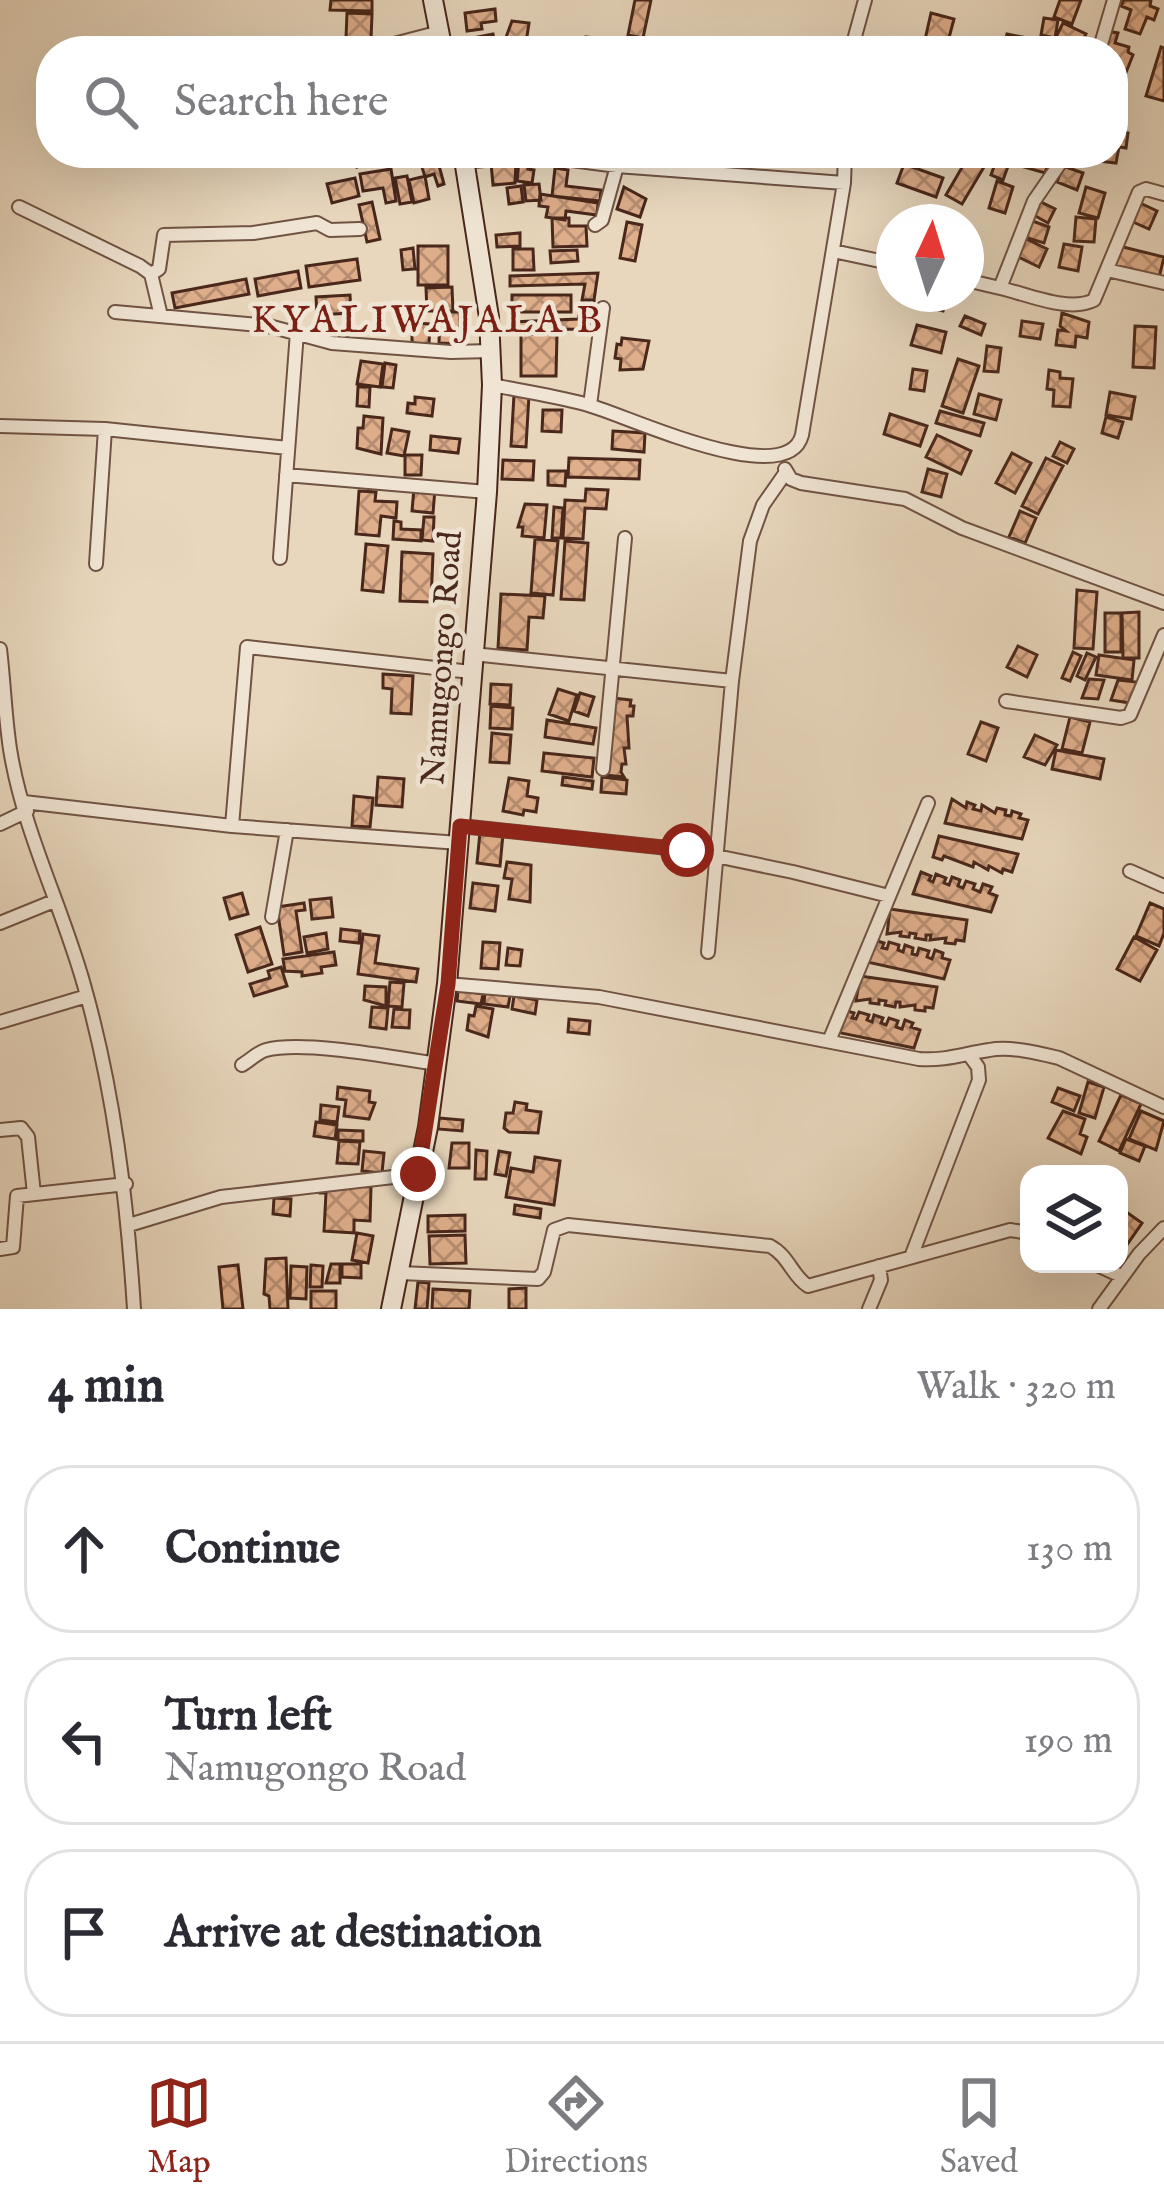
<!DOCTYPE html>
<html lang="en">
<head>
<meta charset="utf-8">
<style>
	body { margin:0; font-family:"IM FELL English",serif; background:#f2f2f3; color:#2b2b33 }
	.controls { position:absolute; right:36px; bottom:36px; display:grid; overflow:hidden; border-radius:24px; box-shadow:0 12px 48px #0002 }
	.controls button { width:108px; height:108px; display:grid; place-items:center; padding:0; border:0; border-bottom:3px solid #e1e1e2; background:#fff; color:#2b2b33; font:60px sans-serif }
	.compass { position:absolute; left:876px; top:204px; width:108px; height:108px; border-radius:50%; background:#fff; box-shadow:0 12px 48px #0002; rotate:4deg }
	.stop { position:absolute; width:36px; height:36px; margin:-27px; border:9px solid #8f2418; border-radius:50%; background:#fff }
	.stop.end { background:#8f2418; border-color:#fff; box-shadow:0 3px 12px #0008 }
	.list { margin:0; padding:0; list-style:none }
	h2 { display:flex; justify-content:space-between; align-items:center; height:156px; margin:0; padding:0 48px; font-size:51px }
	h2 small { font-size:39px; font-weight:400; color:#7c7c81 }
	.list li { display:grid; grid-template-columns:78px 1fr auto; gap:36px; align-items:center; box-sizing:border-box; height:168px; margin:0 24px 24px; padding:0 24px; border:3px solid #e1e1e2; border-radius:48px }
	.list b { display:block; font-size:45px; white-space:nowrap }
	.list p { margin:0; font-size:39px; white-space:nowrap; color:#7c7c81 }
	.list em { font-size:39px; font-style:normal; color:#7c7c81 }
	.icon { flex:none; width:66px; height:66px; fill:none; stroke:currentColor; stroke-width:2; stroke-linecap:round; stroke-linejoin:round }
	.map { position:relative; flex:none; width:1164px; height:1309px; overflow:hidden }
	.search { position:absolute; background:#fff; box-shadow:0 12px 48px #0002; left:36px; right:36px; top:36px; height:132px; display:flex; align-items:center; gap:30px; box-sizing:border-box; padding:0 42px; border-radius:48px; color:#7c7c81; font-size:45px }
	.sheet { height:732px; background:#fff }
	nav { display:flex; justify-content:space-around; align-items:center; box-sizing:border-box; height:168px; border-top:3px solid #e1e1e2; background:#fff; font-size:33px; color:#7c7c81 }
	nav a { display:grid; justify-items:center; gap:6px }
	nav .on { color:#8f2418 }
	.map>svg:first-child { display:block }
	.building { fill:url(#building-cross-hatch); stroke:#49271b; stroke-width:3 }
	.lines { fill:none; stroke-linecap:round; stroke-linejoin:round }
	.minor-casing { stroke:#715344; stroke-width:16 }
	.secondary-casing { stroke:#49271b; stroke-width:22 }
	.minor { stroke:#f0e5d4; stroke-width:12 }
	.secondary { stroke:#f0e5d4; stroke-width:18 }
	.route { stroke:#8f2418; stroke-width:15 }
	.labels { text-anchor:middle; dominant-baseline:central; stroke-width:9; stroke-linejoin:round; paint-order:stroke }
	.street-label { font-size:33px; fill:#49271b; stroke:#f0e5d4 }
	.quarter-label { font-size:39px; letter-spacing:3px; fill:#7a1f14; stroke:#f0e5d4 }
</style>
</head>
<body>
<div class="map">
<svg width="1164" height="1309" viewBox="0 0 1164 1309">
	<defs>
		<pattern id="building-cross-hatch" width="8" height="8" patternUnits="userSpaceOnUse" patternTransform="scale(3)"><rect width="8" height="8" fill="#dfae8b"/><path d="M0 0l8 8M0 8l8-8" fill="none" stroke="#b78e71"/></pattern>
	</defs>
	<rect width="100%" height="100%" fill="#e8d7bd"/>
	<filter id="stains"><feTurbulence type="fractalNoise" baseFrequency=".00167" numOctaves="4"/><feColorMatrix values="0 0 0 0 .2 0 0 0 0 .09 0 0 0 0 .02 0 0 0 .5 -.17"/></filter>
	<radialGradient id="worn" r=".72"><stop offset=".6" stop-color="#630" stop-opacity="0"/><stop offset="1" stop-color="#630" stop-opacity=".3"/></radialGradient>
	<!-- building -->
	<path class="building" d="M331 0H372V11L330 10Z
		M635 0H651L643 38 628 35Z
		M1060 0H1081L1072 24 1054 17Z
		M1124 0H1151L1150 6 1158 9 1154 20 1147 17 1140 34 1125 29 1131 10 1121 6Z
		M495 9 496 21 481 23 482 29 467 31 465 13Z
		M347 13 372 14 371 39 346 38Z
		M931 13 954 19 946 49 924 44Z
		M1044 18 1058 20 1055 38 1041 35Z
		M512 21 529 23 525 49 509 47 510 41 505 40Z
		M1063 23 1086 34 1079 48 1056 37Z
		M1108 31 1118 33 1115 43 1129 47 1128 52 1133 55 1121 85 1113 81V51H1102Z
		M493 34 496 51H476L473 38Z
		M1007 34 1032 39 1030 51H1003Z
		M586 37 618 40 617 51H584Z
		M1161 47 1164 48V101L1146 96Z
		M1113 131 1128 133 1126 148 1119 147 1116 163 1098 161 1099 153H1113Z
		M354 153H382L383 158 357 167Z
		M999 153 1011 158 1003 180 991 175Z
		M1017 155 1048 164 1045 173 1014 164Z
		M968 157 984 167 962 204 946 195Z
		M516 160 515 183 493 185 491 163Z
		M519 161 529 162 528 169 534 170 532 183 517 181Z
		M438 162 444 184 438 186 434 174 425 177 422 167Z
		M904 164 943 178 936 197 897 183Z
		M1063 166 1083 173 1077 190 1057 182Z
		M555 168 568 170 566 186 601 190 600 201 552 196Z
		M391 169 396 201 386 203 383 188 363 191 360 174Z
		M407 176 412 202 400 204 395 178Z
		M425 176 429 199 414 203 409 180Z
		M355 178 359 196 332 203 327 184Z
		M997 181 1013 187 1005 213 989 208Z
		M539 184 541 200 526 201 524 185Z
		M521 186 523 202 509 204 507 188Z
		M624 187 646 199 640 217 617 209Z
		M1086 187 1105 193 1098 218 1079 213Z
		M540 194 598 203 597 215 566 211 565 220 546 217 548 207 539 206Z
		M1037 200 1055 209 1048 223 1030 213Z
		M372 202 380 239 367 242 359 205Z
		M1140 203 1157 211 1149 229 1131 221Z
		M1076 217 1096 219 1094 242 1074 241Z
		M552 218H569V226H586L587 246 553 247Z
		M1027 219 1049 227 1044 243 1021 236Z
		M627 222 642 225 635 261 620 258Z
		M520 233V246L497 247 496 235Z
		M1022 237 1047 249 1039 267 1014 255Z
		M1064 244 1082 247 1078 271 1059 267Z
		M418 246H448V285H418Z
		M1119 246 1164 257 1159 278 1114 267Z
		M413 248 415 269 403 270 401 250Z
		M513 249H533L534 270H513Z
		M577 250 578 261 551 263 550 251Z
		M357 259 360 280 309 287 306 266Z
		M298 271 301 288 258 296 255 279Z
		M598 273 594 300H582L585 284 510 286V276Z
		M246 279 249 294 175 308 172 293Z
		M452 287 453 311H427L426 288Z
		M913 294H945L947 295 943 311 910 302Z
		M350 295 351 313 317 315 316 297Z
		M512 295H571V312H512Z
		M583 300 594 301 588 329 512 330V322L578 319Z
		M440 312H460V344L439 343Z
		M1062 313 1089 322 1087 338 1076 336 1075 347 1056 345 1058 330 1066 331 1060 326Z
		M965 316 985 324 981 335 960 326Z
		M1022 321 1043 324 1040 339 1020 336Z
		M412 323 430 324 429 344H412Z
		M917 325 946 332 941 353 911 345Z
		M1135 326 1156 327 1154 368 1133 367Z
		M521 334H557L556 376H521Z
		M622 338 649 341 643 369 620 370 621 359 615 358 617 344 621 345Z
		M987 346 1001 348 998 372 984 371Z
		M958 359 979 366 963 413 942 406Z
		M361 361 383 364 380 387 357 384Z
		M385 363 396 365 393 388 382 387Z
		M913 369 927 371 924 391 910 389Z
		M1049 370 1060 372V378L1073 379 1070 407 1053 406 1054 390 1047 389Z
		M358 387H370L369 407 357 406Z
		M1110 392 1135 397 1131 419 1106 415Z
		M979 394 1001 400 996 420 974 414Z
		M514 395H529L526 447 511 446Z
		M415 397 434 399 432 416 407 413 408 403 415 404Z
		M543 410H562L561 432 542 431Z
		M940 411 984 423 980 436 936 423Z
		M890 414 927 426 920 446 884 434Z
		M364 416 383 418 381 454 357 448 358 428H363Z
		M1106 417 1123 422 1118 438 1102 433Z
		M392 429 409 432 404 456 387 453Z
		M613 431 645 433 644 452 612 449Z
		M937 435 971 451 961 474 926 457Z
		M431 436 460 439 458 453 430 450Z
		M1060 442 1074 449 1067 463 1053 456Z
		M1012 453 1031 463 1015 493 996 483Z
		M405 455H422L421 475H405Z
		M569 458 640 460 639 479 568 477Z
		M1046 458 1063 466 1038 514 1022 506Z
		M503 460 534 461 533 480 502 479Z
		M928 469 947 474 941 497 922 492Z
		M548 471H566L565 486 548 485Z
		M414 488 435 489 433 513 412 511Z
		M586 489 608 490 606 509 585 508 583 539 563 538 565 500 585 501Z
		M359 491 376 492 375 501 397 502 396 518 381 516 379 536 356 534Z
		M525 504 547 505 544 538 522 536 523 527H518Z
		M554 507 563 508 561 538H552Z
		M1020 511 1036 518 1025 543 1009 537Z
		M424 517H434L433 541 422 540Z
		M394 521 401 522V529L421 530V541L393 539Z
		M535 539 558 541 553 595 531 593Z
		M565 541 588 543 584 600 561 599Z
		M366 544 388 546 383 592 362 590Z
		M402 552 433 554 431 602 400 601Z
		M1077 590 1097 592 1093 649 1074 648Z
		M501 594 545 596 543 618 529 617 527 650 498 648Z
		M1139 612V658H1123L1122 613Z
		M1105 613H1121V652H1105Z
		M1018 646 1037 655 1027 677 1007 667Z
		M1073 652 1081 656 1070 681 1062 678Z
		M1087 653 1096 657 1085 680 1077 676Z
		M1099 655 1134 660 1132 680 1096 675Z
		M383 674 413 676 411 714 391 713 392 689 383 688Z
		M1089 679 1104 680 1098 699 1082 698Z
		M1118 680 1137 682 1130 703 1111 700Z
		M491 684 511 685 510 705 490 704Z
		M558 689 577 695 569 721 549 714Z
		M580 693 594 697 588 716 574 711Z
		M613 698 631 700 630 706H634L633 716H627L629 748H624L626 764H622L621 772 624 777 605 775Z
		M491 706 513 708 512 729 490 728Z
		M1070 717 1090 722 1082 753 1062 749Z
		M547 720 596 728 593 744 545 737Z
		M981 722 998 728 986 761 968 754Z
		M492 733 511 735 509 763 490 762Z
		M1035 735 1057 745 1045 765 1024 757Z
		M1056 750 1104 759 1100 779 1052 769Z
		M544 753 594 758 592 777 542 771Z
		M378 777 404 779 402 807 376 805Z
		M563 777 593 781 592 789 562 785Z
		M602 777 627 780 626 794 601 792Z
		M509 778 529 781 527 796 538 798 536 812 524 810 523 815 503 811Z
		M354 796 373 798 370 827 352 826Z
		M952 799 966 808 967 802 975 805 973 809 981 811 982 805 995 813 997 808 1006 810 1005 815 1011 816 1012 811 1021 814 1019 818 1028 820 1022 839 945 823Z
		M480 832 503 834 500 866 477 863Z
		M939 836 1018 854 1012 872 1003 869 1002 873 989 866 988 870 974 862 973 867 944 856 942 860 933 857Z
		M507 862 531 865 530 902 509 899 512 879 504 878Z
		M921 872 931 876 929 880 933 882 936 874 946 878 944 883 949 885 952 877 960 880 958 886 963 888 966 881 975 884 973 889 980 892 983 884 992 887 989 893 997 896 991 912 913 894Z
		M473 883 498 886 495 911 470 908Z
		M242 893 248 914 230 919 224 898Z
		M331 898 333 917 312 919 310 900Z
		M304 903 305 910 296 911 302 952 284 955 277 907Z
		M1150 903 1164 909V933L1159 946 1136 936Z
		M890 909 967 920 964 941 956 940 955 944 945 943 946 938 930 940 931 935H926V940L915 938 916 934 910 933 909 937 900 936 901 932 887 934Z
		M260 927 272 964 248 972 236 935Z
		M341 929 360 931 359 943 340 941Z
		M326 933 328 949 307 953 304 937Z
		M363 934 379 936 375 963 418 969 416 982 358 974Z
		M1134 937 1157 950 1140 981 1117 969Z
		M874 940 884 943 882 948 887 949 889 942 899 945 898 950 903 952 905 945 913 948 912 954 917 955 919 948 929 951 927 957 932 959 935 950 943 953 942 958 950 960 944 979 867 962Z
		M483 942 500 943 498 969 481 968Z
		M508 948 522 950 520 966 506 965Z
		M334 952 336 965 321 967 322 973 302 976V972L285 971 283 959Z
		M281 967 287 986 254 996 250 984 270 978 268 971Z
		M860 976 937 987 933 1008 925 1007V1011L915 1010V1005L900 1007V1002H896L895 1007 885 1005 886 1001 879 1000V1004L870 1003V999L856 1001Z
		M390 982 404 983 402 1007 388 1006Z
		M365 986 386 987V1006L364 1000Z
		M458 990 483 994 481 1004 457 1001Z
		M485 992 510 996 508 1007 484 1004Z
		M514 996 537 1000 535 1014 512 1009Z
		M476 1006 493 1009 488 1037 467 1030 469 1015 474 1016Z
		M372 1007 388 1008 386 1029 370 1027Z
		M394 1009 410 1010 409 1028 392 1027Z
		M844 1010 854 1013 852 1018 856 1019 859 1012 869 1015 867 1020 872 1022 874 1015 883 1018 881 1023 886 1025 889 1018 898 1021 896 1027 902 1029 905 1020 913 1023 911 1027 920 1030 914 1048 836 1032Z
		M569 1019 590 1021 589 1034 568 1032Z
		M1088 1082 1104 1087 1095 1118 1079 1113Z
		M338 1087 370 1091 369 1102 375 1103 369 1119 344 1116 346 1100 337 1099Z
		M1058 1088 1080 1096 1074 1111 1052 1102Z
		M1121 1095 1141 1104 1119 1151 1099 1141Z
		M515 1102 527 1104 526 1110 541 1112 538 1133 509 1132 504 1128 506 1113H513Z
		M321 1105 339 1107 337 1122 320 1120Z
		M1063 1111 1085 1119 1080 1134 1087 1137 1081 1154 1048 1138Z
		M1141 1111 1164 1121 1156 1150 1129 1139Z
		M439 1118 463 1120 462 1131 438 1129Z
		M316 1122 337 1125 335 1139 314 1136Z
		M338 1130 363 1131V1141L338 1140Z
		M1126 1139 1145 1146 1139 1161 1120 1153Z
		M339 1141 360 1142 358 1164 337 1163Z
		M452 1143H469V1168H449Z
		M476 1150 487 1151 486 1179H475Z
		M364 1151 384 1153 382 1173 362 1171Z
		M499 1151 510 1153 506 1176 495 1174Z
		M535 1157 560 1161 554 1205 506 1197 511 1168 533 1172Z
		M320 1184 371 1187 370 1221 354 1220V1233L324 1231 326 1193H320Z
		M274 1198 291 1199 290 1216 273 1214Z
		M515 1205 541 1209 540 1218 514 1214Z
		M1125 1211 1142 1223 1124 1249 1119 1245V1220Z
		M465 1215V1231L428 1232V1216Z
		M357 1233 373 1236 368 1263 352 1260Z
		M465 1235 466 1263 430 1264 429 1236Z
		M286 1258 288 1309H270L269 1296 264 1294 266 1259Z
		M331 1264H340V1283H326Z
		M342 1264H361V1278L342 1277Z
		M238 1265 243 1309H223L219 1267Z
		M311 1265 323 1266 322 1287H310Z
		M291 1266 307 1267 306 1299 290 1298Z
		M418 1282 429 1283 427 1309H415Z
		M526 1288V1309H509V1289Z
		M433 1289 470 1291 469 1309H432Z
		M311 1291H336V1309H311Z"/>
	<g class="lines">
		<defs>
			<path id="minor" d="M367 51 440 32
				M851 51 865 0
				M1099 51 1114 0
				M130 153H131
				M465 162 534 155 617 166 844 183
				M19 207 140 266 151 274 161 316
				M595 225 602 220 617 166
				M833 251 894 264
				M1107 270 1164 283
				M151 274 159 269 164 235 253 233 317 223 330 230 360 229
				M966 280 1000 288 1034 201 1067 153
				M1000 288C1027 294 1069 313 1094 300L1139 192 1146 189 1164 194
				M115 312 269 326 332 343 451 352 491 351
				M492 385C523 391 555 396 585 404 624 414 787 493 802 435L844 183 845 153
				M590 405 603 308
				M0 426 105 429 288 448
				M785 469 791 479 801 483 905 499 962 528 1164 603
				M286 475 487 492
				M280 558 297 332
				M96 564 105 429
				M0 649C4 682 5 716 10 749 23 831 62 906 84 985 114 1091 127 1199 134 1309
				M473 654 732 681
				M1006 701 1121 718 1130 715 1164 635
				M603 769 625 538
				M24 802 232 826 459 843
				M0 824 27 811
				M232 826 247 647 471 672
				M460 826 687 850 793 872 889 896
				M1130 871 1164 886
				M272 917 287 830
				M0 923 54 901
				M708 952 732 681 750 541 763 505 786 472
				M447 984 599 997 919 1059C945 1061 963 1054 989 1050 1011 1046 1038 1053 1059 1058L1164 1107
				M0 1022 87 996
				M829 1041 928 803
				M242 1065C249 1061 258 1052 266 1050 304 1040 396 1058 437 1064
				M0 1130 21 1128 28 1137 34 1194
				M129 1225 221 1197 419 1174
				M0 1249 13 1247 17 1196 126 1184
				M911 1257 979 1080 978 1067 970 1056
				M1095 1264 1121 1276
				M400 1273 538 1279 544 1272 554 1230 568 1225 770 1246C789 1256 792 1276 808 1286L1010 1230 1029 1233
				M869 1309 881 1280 879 1266
				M1099 1309 1139 1254 1164 1228"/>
			<path id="secondary" d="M433 0 443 51
				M391 1309 428 1127 447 984 487 492 492 385 489 317 463 153"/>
		</defs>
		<!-- minor casing -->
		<use href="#minor" class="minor-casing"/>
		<!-- secondary casing -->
		<use href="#secondary" class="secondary-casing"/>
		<!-- minor -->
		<use href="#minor" class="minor"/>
		<!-- secondary -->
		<use href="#secondary" class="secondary"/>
	</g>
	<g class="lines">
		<!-- route -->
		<path class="route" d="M418 1174 448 984 460 826 687 850"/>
	</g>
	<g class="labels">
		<!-- street labels -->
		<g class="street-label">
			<text transform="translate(443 658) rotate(-86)">Namugongo Road</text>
		</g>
		<!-- quarter labels -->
		<g class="quarter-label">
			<text x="428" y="321">KYALIWAJALA B</text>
		</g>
	</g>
	<rect width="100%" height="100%" filter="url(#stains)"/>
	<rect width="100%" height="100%" fill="url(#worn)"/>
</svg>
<div class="controls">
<button><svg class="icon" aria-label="layers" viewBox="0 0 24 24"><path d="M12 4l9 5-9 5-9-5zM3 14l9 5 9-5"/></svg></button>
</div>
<svg class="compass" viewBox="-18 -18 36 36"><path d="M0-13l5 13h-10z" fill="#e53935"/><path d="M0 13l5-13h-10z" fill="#7c7c81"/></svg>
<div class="stop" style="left:687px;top:850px"></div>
<div class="stop end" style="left:418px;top:1174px"></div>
<div class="search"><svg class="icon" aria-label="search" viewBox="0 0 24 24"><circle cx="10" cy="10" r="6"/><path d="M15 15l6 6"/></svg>Search here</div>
</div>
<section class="sheet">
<h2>4 min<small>Walk · 320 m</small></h2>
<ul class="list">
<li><svg class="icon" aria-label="ahead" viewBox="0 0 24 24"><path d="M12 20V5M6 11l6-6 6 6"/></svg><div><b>Continue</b></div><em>130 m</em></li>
<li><svg class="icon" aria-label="left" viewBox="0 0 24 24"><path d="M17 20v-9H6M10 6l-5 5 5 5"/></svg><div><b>Turn left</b><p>Namugongo Road</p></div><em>190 m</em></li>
<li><svg class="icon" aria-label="arrive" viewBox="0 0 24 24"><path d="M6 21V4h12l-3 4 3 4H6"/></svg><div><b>Arrive at destination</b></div></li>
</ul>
</section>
<nav>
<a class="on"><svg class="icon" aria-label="map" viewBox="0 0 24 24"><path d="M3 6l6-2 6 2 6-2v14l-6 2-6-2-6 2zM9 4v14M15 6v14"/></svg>Map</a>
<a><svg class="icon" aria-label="directions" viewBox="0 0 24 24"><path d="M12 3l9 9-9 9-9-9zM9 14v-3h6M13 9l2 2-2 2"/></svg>Directions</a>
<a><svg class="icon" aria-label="saved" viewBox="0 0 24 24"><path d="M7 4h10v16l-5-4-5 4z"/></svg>Saved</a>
</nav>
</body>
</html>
